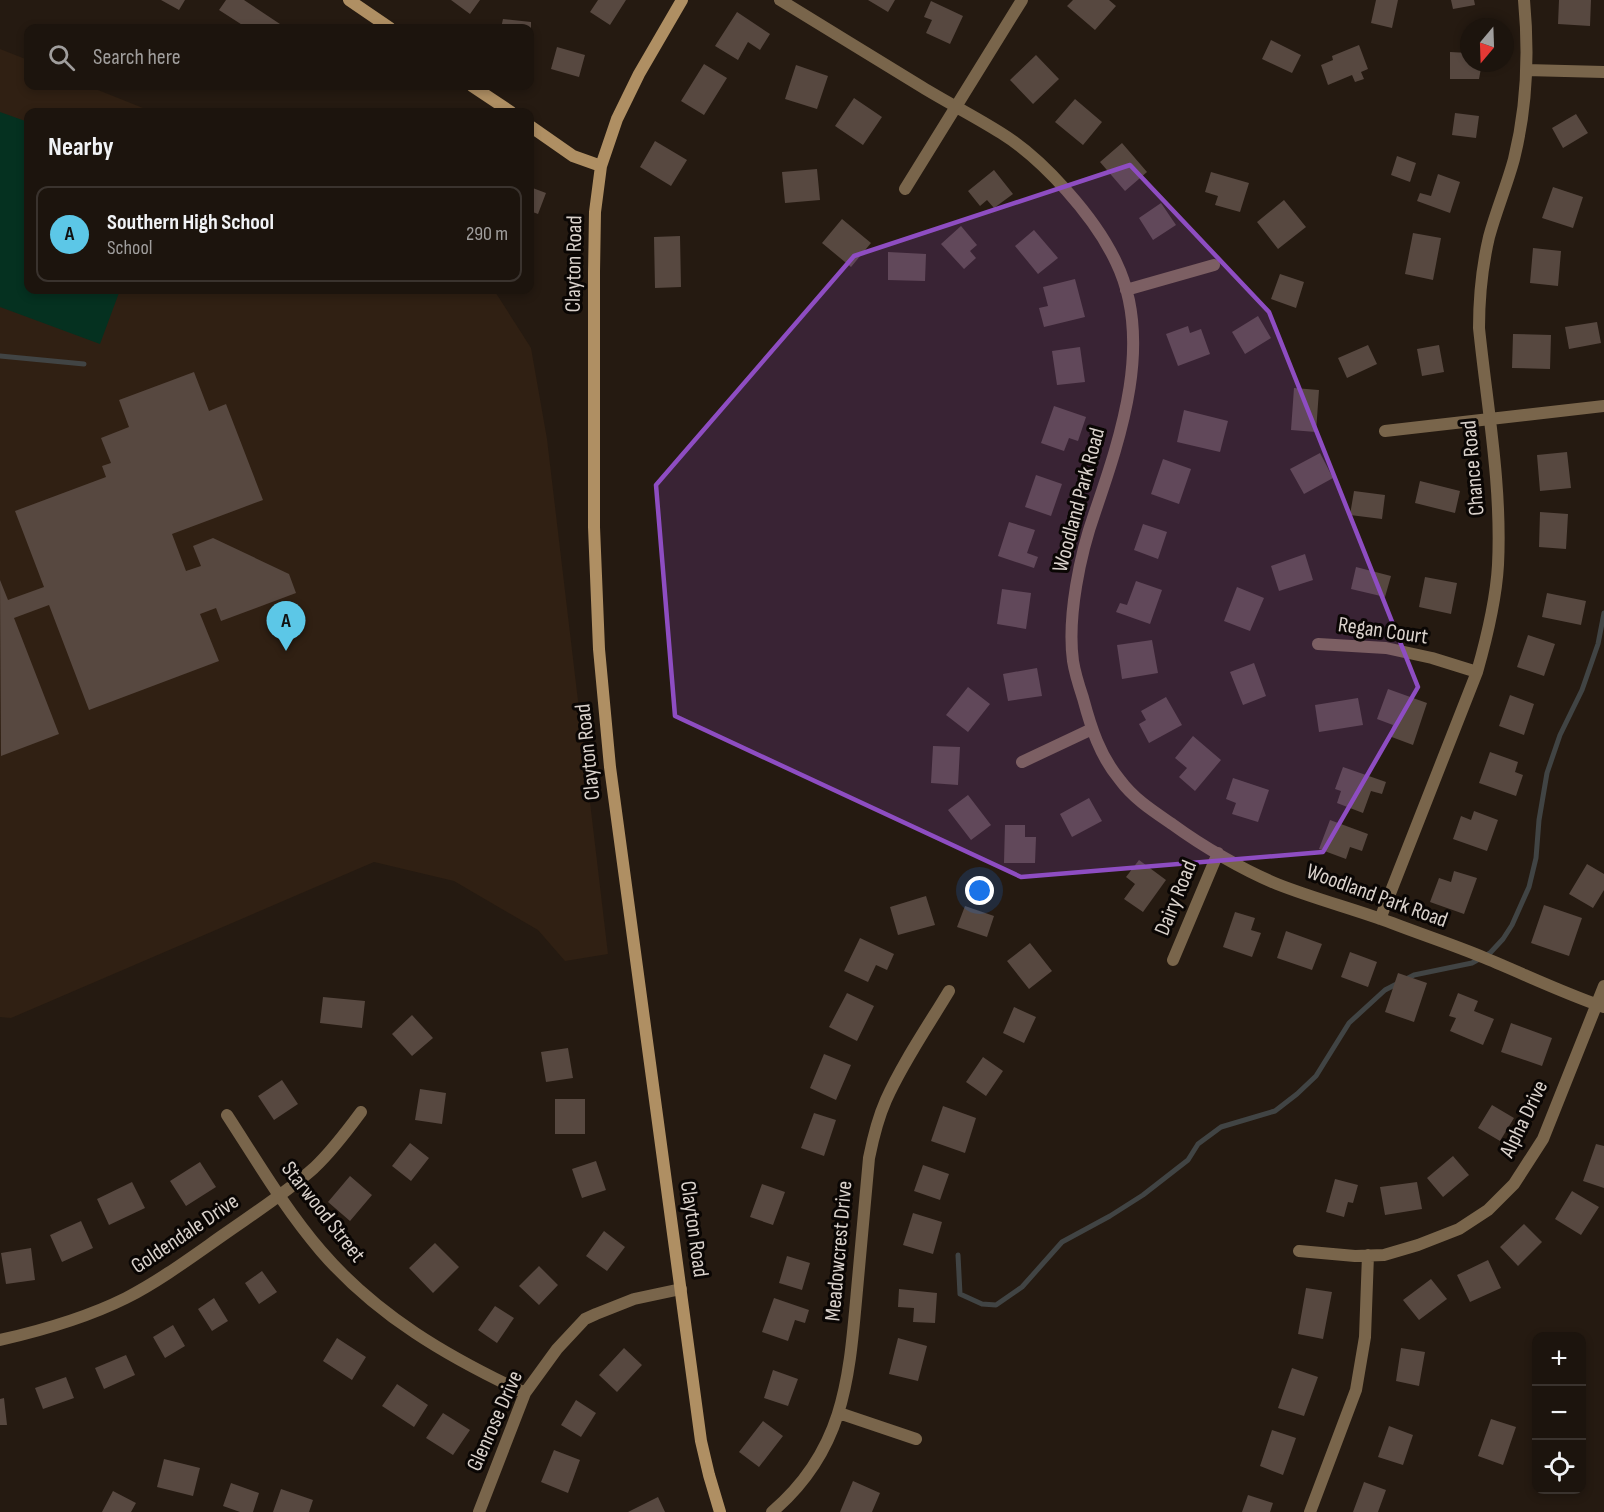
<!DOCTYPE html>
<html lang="en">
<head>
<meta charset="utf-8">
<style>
	body { margin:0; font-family:"Sofia Sans Condensed",sans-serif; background:#29211b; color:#f1f3f6 }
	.controls { position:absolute; right:18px; bottom:18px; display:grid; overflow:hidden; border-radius:12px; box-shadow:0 3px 9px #0003 }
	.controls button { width:54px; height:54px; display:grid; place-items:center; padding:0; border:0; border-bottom:2px solid #3a332e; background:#1c140d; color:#f1f3f6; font:30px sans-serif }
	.compass { position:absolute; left:1460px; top:18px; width:54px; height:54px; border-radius:50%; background:#1c140d; box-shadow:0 3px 9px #0003; rotate:199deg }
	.you { position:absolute; left:980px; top:891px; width:21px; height:21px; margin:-15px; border:4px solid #fff; border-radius:50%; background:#1a73e8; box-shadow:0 0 0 9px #1a73e833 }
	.badge { display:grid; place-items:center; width:39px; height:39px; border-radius:50%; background:#5cc7e7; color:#111; font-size:20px; font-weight:700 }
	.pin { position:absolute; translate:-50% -50px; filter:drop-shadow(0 2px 3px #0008) }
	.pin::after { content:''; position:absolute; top:32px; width:21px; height:18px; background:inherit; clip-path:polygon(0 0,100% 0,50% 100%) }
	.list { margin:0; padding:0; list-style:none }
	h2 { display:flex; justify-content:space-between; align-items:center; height:78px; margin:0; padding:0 24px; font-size:26px }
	h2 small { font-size:20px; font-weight:400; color:#a09e9d }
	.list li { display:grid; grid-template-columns:39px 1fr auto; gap:18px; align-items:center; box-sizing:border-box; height:96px; margin:0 12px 12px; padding:0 12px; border:2px solid #3a332e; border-radius:12px }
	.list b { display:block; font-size:22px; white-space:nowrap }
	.list p { margin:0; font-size:20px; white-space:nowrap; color:#a09e9d }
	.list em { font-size:20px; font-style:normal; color:#a09e9d }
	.icon { flex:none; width:33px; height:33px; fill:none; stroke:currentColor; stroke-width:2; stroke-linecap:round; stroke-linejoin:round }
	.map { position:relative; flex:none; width:1604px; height:1512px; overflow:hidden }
	.search { position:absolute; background:#1c140d; box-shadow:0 3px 9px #0003; left:24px; top:24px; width:510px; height:66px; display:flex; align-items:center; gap:15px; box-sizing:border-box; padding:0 21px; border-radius:12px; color:#a09e9d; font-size:22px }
	.panel { position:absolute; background:#1c140d; box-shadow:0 3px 9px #0003; left:24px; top:108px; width:510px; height:186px; border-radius:12px }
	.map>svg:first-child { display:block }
	.built { fill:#302013 }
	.green { fill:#053120 }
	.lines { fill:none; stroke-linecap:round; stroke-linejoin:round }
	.stream { stroke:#414444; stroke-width:5 }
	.building { fill:#574840 }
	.street { stroke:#79654b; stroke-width:12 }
	.secondary { stroke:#af8f63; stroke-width:12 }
	.marked { fill:#8e4dc2; fill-opacity:0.2; stroke:#8e4dc2; stroke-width:4.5; stroke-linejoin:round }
	.labels { text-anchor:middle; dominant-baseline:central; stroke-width:6; stroke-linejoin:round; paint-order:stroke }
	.street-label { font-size:22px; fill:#dad2cc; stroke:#0a0604 }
</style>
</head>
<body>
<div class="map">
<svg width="1604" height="1512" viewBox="0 0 1604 1512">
	<rect width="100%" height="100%" fill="#251a11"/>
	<!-- built -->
	<path class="built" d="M0 49 28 60V86H88L153 112H28V290H494L531 348 547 439 608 954 565 961 538 930 454 881 374 862 11 1018 0 1017Z"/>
	<!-- green -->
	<path class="green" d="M0 112 28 122V290H120L100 344 0 307Z"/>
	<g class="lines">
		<!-- stream -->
		<path class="stream" d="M0 356 84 364
			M958 1255 960 1294 982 1304 996 1305 1022 1287 1062 1242 1110 1216 1143 1195 1188 1160 1198 1144 1221 1127 1275 1111 1297 1094 1316 1076 1349 1023 1385 990 1414 975 1472 963 1490 953 1503 939 1512 925 1529 887 1536 858 1539 820 1547 773 1560 735 1582 690 1598 644 1604 613"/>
	</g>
	<!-- building -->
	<path class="building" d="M161 0H185L179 10Z
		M226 0H244L283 26 281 28H247L219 10Z
		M451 0H480L470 14Z
		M598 0H626L610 25 590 12Z
		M868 0H895L888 12Z
		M1073 0H1109L1116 6 1095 30 1067 6Z
		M1376 0H1398L1392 28 1371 23Z
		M1451 0H1474L1475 5 1453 9Z
		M1559 0H1591L1590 26 1558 24Z
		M931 1 963 16 950 44 926 33 932 20 924 17Z
		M737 12 770 34 760 50 748 42 738 60 715 46Z
		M503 19 531 22V28H501Z
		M1271 40 1301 55 1292 73 1262 59Z
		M1359 45 1368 69 1361 72 1364 79 1355 82 1352 75 1328 85 1321 65 1333 60 1332 56Z
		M557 47 585 55 579 77 551 69Z
		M1450 52 1469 53V63H1482L1479 79H1450Z
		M1036 55 1059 79 1033 104 1010 80Z
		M704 64 727 78 704 115 681 101Z
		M796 65 828 76 817 109 785 99Z
		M854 98 882 117 863 145 835 126Z
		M1075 99 1102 122 1083 145 1055 122Z
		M1455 113 1479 116 1476 138 1452 135Z
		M1576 114 1588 133 1563 148 1552 128Z
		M655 141 687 160 671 186 640 167Z
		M1122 143 1147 172 1125 191 1100 162Z
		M1397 156 1416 163 1410 182 1391 175Z
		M817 169 820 200 785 203 782 172Z
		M994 170 1013 194 994 208 987 200 980 206 968 191Z
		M1211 172 1249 183 1240 212 1215 205 1218 196 1205 192Z
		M1438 174 1460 182 1450 213 1417 201 1420 193 1431 196Z
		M530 187 546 193 538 214 530 211Z
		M1553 187 1583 197 1573 228 1542 218Z
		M1284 200 1306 227 1278 249 1257 222Z
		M1161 203 1176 225 1153 240 1139 218Z
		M842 219 871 243 851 267 822 243Z
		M961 226 977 245 970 251 976 258 964 269 941 244Z
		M1034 230 1058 258 1038 274 1015 246Z
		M1413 233 1441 238 1433 280 1405 274Z
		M680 236 681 287 655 288 654 237Z
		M1533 248 1561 251 1558 286 1530 283Z
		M888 252 926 254 925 281 888 280Z
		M1280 274 1304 282 1296 308 1271 299Z
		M1075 279 1085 317 1044 327 1039 308 1048 306 1043 287Z
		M1258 316 1271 338 1245 354 1232 332Z
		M1597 322 1601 343 1569 349 1565 327Z
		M1188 326 1190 333 1201 329 1210 354 1178 366 1166 334Z
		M1513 334 1551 335 1550 369 1512 368Z
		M1368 345 1377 364 1347 378 1338 358Z
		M1439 345 1444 372 1422 376 1417 349Z
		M1080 347 1085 382 1057 385 1052 351Z
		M194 372 209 411 226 404 263 500 172 534 186 571 201 566 193 546 213 538 289 574 296 593 221 621 216 608 200 614 219 661 89 710 49 605 14 618 59 734 1 756 0 580 8 600 44 587 15 511 106 477 102 466 111 463 101 438 129 427 119 400Z
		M1294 388 1319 390 1316 432 1291 430Z
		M1054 406 1086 417 1078 441 1069 438 1064 451 1041 443Z
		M1184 410 1228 421 1220 452 1177 442Z
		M1567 452 1571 488 1540 491 1537 455Z
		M1320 453 1333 478 1304 494 1290 469Z
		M1163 459 1191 469 1179 504 1151 494Z
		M1036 475 1062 484 1051 516 1025 507Z
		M1420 481 1460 491 1455 513 1415 503Z
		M1354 491 1385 495 1382 519 1350 515Z
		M1540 512 1568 514 1566 549 1539 547Z
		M1009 522 1035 530 1027 553 1038 557 1034 568 998 556Z
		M1143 524 1167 532 1158 559 1134 550Z
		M1305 554 1313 580 1279 591 1271 566Z
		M1356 567 1391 576 1385 597 1351 589Z
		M1425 577 1457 583 1451 614 1419 607Z
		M1136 581 1162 590 1150 624 1116 612 1120 603 1127 605Z
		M1237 587 1264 598 1250 631 1224 621Z
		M1002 589 1031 593 1026 629 997 624Z
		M1547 593 1586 601 1581 625 1542 617Z
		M1528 635 1555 644 1544 676 1517 667Z
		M1152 640 1158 673 1122 679 1117 645Z
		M1254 663 1266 696 1243 705 1230 672Z
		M1037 668 1042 696 1008 701 1003 674Z
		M968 687 990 704 968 732 946 715Z
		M1388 689 1427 703 1413 745 1389 736 1393 725 1377 719Z
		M1510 695 1534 704 1524 735 1499 726Z
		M1166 697 1182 725 1149 743 1139 724 1146 720 1141 711Z
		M1358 698 1363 725 1319 732 1315 705Z
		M1193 736 1221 760 1195 791 1179 777 1187 768 1175 758Z
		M933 746 960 747 958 785 931 783Z
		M1490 752 1518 762 1515 772 1523 775 1516 796 1479 783Z
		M1343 767 1386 782 1382 794 1371 791 1363 813 1337 803 1341 791 1335 789Z
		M1233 778 1269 790 1258 822 1232 814 1236 803 1226 799Z
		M968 795 991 825 971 840 948 810Z
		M1089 798 1102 821 1072 837 1060 814Z
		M1474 811 1498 820 1487 851 1453 839 1461 816 1471 820Z
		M1330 820 1368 834 1362 851 1350 847 1346 859 1319 849Z
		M1005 825H1025V837H1036L1035 863H1004Z
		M1139 860 1166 880 1143 912 1124 899 1135 884 1126 877Z
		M1587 864 1604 874V890L1593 908 1569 894Z
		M1454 871 1477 878 1464 914 1430 902 1439 878 1451 882Z
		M926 896 935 925 898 935 890 907Z
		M1544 905 1582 918 1569 956 1531 943Z
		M965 906 994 916 987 937 957 927Z
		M1235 912 1255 918 1251 930 1261 933 1252 957 1223 947Z
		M1286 931 1322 944 1312 970 1277 958Z
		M860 938 894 954 887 970 876 965 868 982 844 971Z
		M1030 943 1052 971 1029 989 1007 961Z
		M1350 952 1377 962 1368 987 1341 977Z
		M1398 973 1427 983 1414 1022 1385 1012Z
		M847 993 874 1006 857 1041 829 1027Z
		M1458 993 1478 1001 1474 1011 1494 1019 1483 1045 1450 1031 1456 1018 1449 1016Z
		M323 997 365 1001 362 1028 320 1023Z
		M1014 1007 1036 1017 1024 1043 1003 1033Z
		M412 1015 433 1038 412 1056 392 1034Z
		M1511 1023 1552 1038 1542 1066 1501 1052Z
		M568 1048 573 1078 546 1082 541 1052Z
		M824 1054 851 1065 836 1100 810 1088Z
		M983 1057 1003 1071 986 1096 966 1082Z
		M282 1080 298 1104 274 1120 258 1096Z
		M420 1089 446 1093 442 1124 415 1120Z
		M555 1099H585V1134H555Z
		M1492 1105 1514 1118 1500 1141 1478 1128Z
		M943 1106 976 1118 965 1153 931 1141Z
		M814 1113 836 1120 824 1156 801 1148Z
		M410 1143 429 1158 411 1181 392 1166Z
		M1596 1144 1604 1146V1188L1583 1181Z
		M1453 1156 1469 1175 1443 1197 1427 1178Z
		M596 1161 606 1190 582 1198 572 1169Z
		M200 1162 216 1187 186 1206 170 1181Z
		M923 1165 949 1174 940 1200 914 1191Z
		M350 1176 372 1195 350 1221 328 1202Z
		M1335 1179 1358 1185 1353 1203 1348 1202 1344 1217 1326 1212Z
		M132 1182 145 1208 109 1225 97 1199Z
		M1417 1182 1422 1209 1385 1215 1380 1187Z
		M762 1184 785 1192 773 1225 750 1217Z
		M1572 1191 1599 1207 1581 1235 1555 1219Z
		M913 1213 942 1222 933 1254 903 1245Z
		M81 1221 93 1248 62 1262 50 1235Z
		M1524 1224 1542 1242 1518 1266 1500 1247Z
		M604 1231 625 1247 607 1271 586 1256Z
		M435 1243 459 1267 433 1293 409 1268Z
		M31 1248 35 1280 6 1284 1 1253Z
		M787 1256 810 1263 802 1290 779 1283Z
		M1488 1260 1501 1288 1470 1302 1457 1275Z
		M539 1266 558 1285 539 1305 519 1286Z
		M262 1271 277 1292 259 1304 245 1283Z
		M1431 1279 1447 1299 1419 1320 1403 1300Z
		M1306 1288 1332 1292 1323 1339 1298 1334Z
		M899 1289 937 1293 935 1323 913 1322 914 1308 898 1307Z
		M214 1298 228 1321 212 1331 198 1309Z
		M774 1298 809 1310 805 1323 795 1320 788 1341 762 1332Z
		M495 1306 514 1318 497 1343 478 1330Z
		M173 1325 185 1346 165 1358 153 1337Z
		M337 1338 366 1357 352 1380 323 1361Z
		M898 1338 927 1346 918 1381 889 1374Z
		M624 1348 642 1365 617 1392 599 1375Z
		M1401 1348 1425 1352 1419 1386 1396 1381Z
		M126 1355 135 1375 104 1389 95 1368Z
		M1292 1368 1318 1377 1304 1416 1278 1408Z
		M773 1370 798 1379 788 1406 764 1398Z
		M66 1377 74 1398 43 1409 35 1388Z
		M397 1384 428 1405 414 1427 382 1406Z
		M4 1398 7 1425H0V1399Z
		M576 1400 596 1413 581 1437 561 1425Z
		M443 1413 470 1430 453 1455 426 1438Z
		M1491 1419 1516 1427 1503 1465 1478 1456Z
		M763 1421 783 1436 759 1467 739 1452Z
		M1389 1426 1413 1435 1403 1465 1378 1457Z
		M1272 1430 1296 1438 1283 1475 1260 1466Z
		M554 1450 580 1460 568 1493 541 1482Z
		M164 1459 200 1468 193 1496 157 1487Z
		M853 1481 880 1493 872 1512H840Z
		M1364 1482 1386 1490 1378 1512H1353Z
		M231 1483 259 1493 253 1512H240L223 1506Z
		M281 1489 313 1500 309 1512H273Z
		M113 1491 136 1503 131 1512H102Z
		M1248 1495 1273 1503 1270 1512H1242Z
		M658 1497 665 1512H628Z"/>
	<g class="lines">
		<!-- street -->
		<path class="street" d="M780 0C827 29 875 58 922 87 948 103 976 117 1001 133 1043 159 1095 217 1116 262 1154 340 1121 436 1095 512 1080 554 1067 617 1073 661 1075 674 1079 686 1083 698 1091 728 1100 756 1120 780 1134 799 1153 811 1172 824 1202 846 1243 870 1277 884 1315 899 1354 909 1392 923 1423 935 1454 945 1485 958 1524 974 1563 993 1604 1007
			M1526 70 1604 72
			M905 189 1022 0
			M1126 290 1214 265
			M1385 431 1604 406
			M1318 644 1386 648 1432 658 1477 672
			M1022 762 1092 729
			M1380 919 1477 672C1487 637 1496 601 1498 565 1502 485 1487 406 1479 328 1479 297 1482 267 1489 237 1496 211 1507 185 1514 159 1527 107 1529 53 1524 0
			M1173 960 1218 853
			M227 1115C257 1161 285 1209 321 1251 377 1316 448 1357 525 1393
			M1299 1251 1355 1256 1384 1255 1418 1245 1459 1229 1488 1210 1514 1184 1543 1139 1604 986
			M0 1340C44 1330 86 1318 126 1298 161 1280 193 1256 226 1233 256 1212 287 1192 314 1168 332 1151 347 1131 361 1112
			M839 1413 916 1439
			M479 1512 525 1393 557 1349 585 1319 596 1314 634 1299 681 1289
			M772 1512C845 1450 849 1378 857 1290 861 1246 865 1202 869 1158 873 1138 878 1118 886 1100 903 1062 928 1026 949 991
			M1310 1512 1356 1390 1365 1337 1368 1255"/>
		<!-- secondary -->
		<path class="secondary" d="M349 0 390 28
			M682 0 639 74 617 119 601 166 595 212 594 272V527L599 649 610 767 701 1441 709 1475 720 1512
			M472 86 511 112
			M530 126 573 156 601 166"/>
	</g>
	<!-- marked area -->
	<path class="marked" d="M1130 165 1269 312 1418 687 1323 852 1021 877 675 716 656 485 854 256Z"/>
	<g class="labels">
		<!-- street labels -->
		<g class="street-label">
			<text transform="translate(574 264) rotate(-89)">Clayton Road</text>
			<text transform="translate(1473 468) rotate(-95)">Chance Road</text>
			<text transform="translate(1079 500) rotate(-75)">Woodland Park Road</text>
			<text transform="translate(1383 631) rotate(8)">Regan Court</text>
			<text transform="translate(588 752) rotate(-96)">Clayton Road</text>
			<text transform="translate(1377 896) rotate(20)">Woodland Park Road</text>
			<text transform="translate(1176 898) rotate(-68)">Dairy Road</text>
			<text transform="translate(1524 1119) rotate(-64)">Alpha Drive</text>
			<text transform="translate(323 1212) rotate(52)">Starwood Street</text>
			<text transform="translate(694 1229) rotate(82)">Clayton Road</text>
			<text transform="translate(185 1234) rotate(-34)">Goldendale Drive</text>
			<text transform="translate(839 1251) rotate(-85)">Meadowcrest Drive</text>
			<text transform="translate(495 1421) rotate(-66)">Glenrose Drive</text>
		</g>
	</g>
</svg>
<div class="controls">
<button>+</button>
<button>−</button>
<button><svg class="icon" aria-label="locate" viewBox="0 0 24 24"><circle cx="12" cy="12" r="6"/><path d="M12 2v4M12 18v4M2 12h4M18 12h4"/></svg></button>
</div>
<svg class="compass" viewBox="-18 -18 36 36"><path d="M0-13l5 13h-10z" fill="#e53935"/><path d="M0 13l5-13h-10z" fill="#a09e9d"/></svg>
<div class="you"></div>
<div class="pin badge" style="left:286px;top:651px">A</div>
<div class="search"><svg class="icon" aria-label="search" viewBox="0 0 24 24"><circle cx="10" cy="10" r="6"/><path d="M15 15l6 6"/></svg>Search here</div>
<section class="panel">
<h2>Nearby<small></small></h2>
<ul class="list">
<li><span class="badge">A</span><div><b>Southern High School</b><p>School</p></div><em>290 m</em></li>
</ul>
</section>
</div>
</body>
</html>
